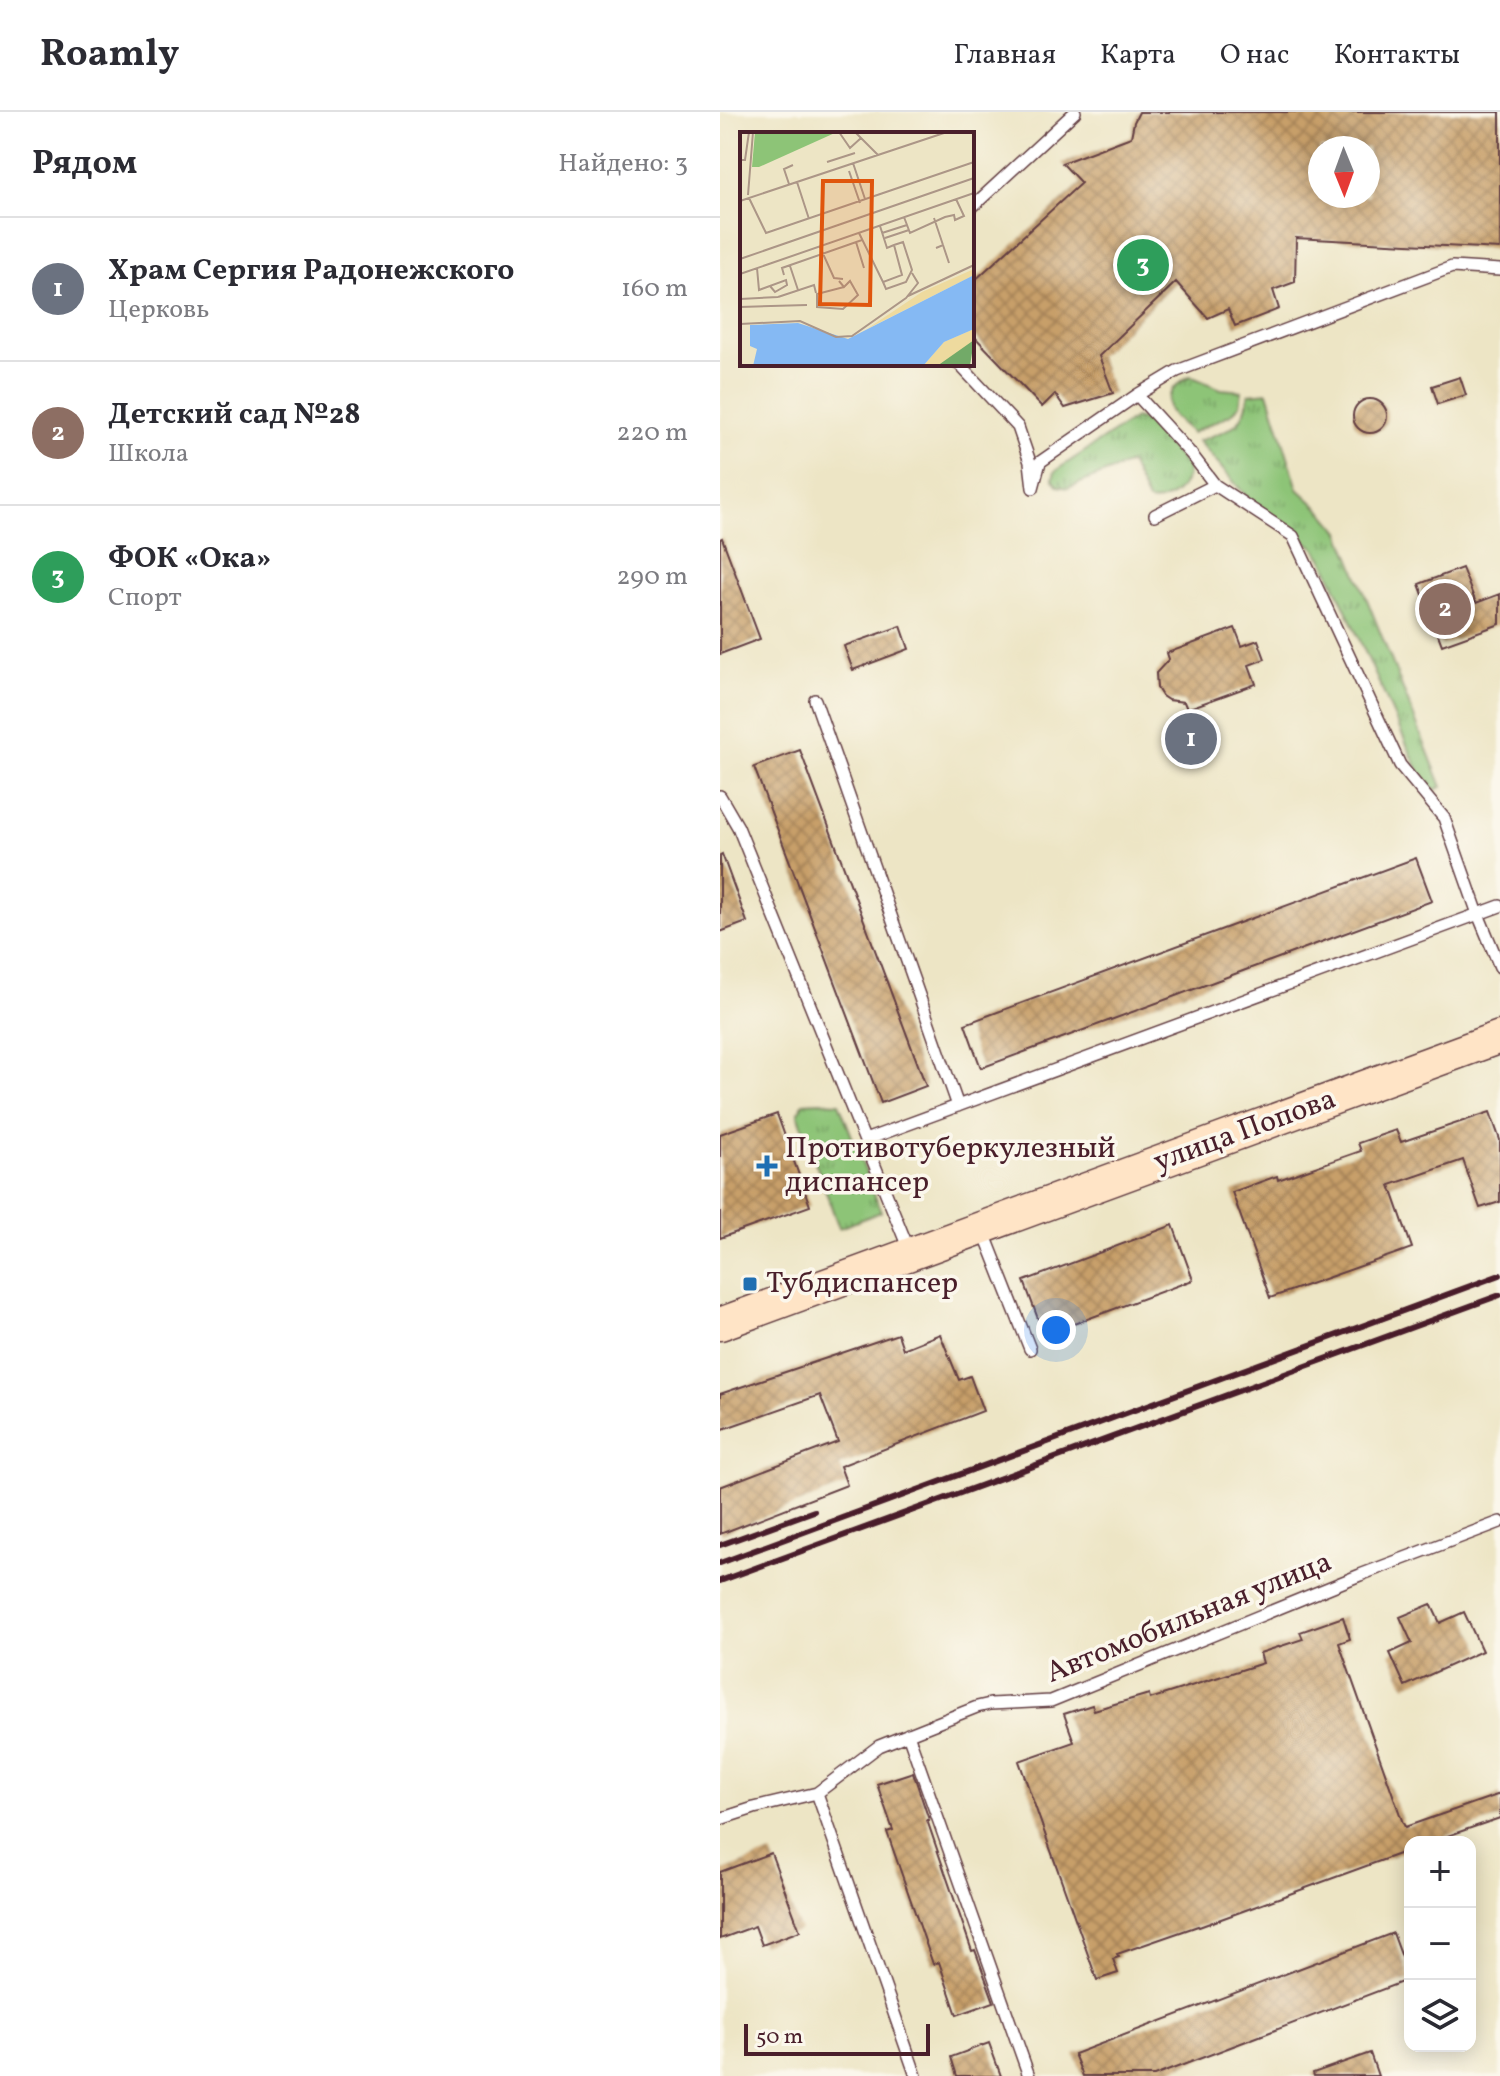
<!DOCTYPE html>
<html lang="ru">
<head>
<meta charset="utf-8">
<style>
	body { margin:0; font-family:Vollkorn,serif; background:#f2f2f3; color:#2b2b33 }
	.controls { position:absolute; right:24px; bottom:24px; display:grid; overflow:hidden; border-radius:16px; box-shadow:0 4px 20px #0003 }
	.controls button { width:72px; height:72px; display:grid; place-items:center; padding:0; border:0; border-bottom:2px solid #e1e1e2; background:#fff; color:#2b2b33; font:40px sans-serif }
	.compass { position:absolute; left:588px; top:24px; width:72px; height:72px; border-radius:50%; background:#fff; box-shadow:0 4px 20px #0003; rotate:179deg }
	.scale { position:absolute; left:24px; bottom:20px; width:186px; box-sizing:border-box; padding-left:8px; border:4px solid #4a1f2b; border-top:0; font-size:22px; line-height:28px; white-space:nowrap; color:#4a1f2b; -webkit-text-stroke:6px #fbf7ec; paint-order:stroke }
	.you { position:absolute; left:336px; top:1218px; width:28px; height:28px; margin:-20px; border:6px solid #fff; border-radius:50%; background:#1a73e8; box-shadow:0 0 0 12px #1a73e833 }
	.badge { display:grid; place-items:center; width:52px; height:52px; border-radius:50%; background:#1f6fb2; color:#fff; font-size:26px; font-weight:700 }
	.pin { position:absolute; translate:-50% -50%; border:4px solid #fff; box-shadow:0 2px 8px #0006 }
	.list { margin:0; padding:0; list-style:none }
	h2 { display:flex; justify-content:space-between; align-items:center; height:104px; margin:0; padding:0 32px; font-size:34px }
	h2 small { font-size:26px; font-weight:400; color:#7c7c81 }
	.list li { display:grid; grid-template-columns:52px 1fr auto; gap:24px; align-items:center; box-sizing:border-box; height:144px; padding:0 32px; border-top:2px solid #e1e1e2 }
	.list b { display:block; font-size:30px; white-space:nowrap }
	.list p { margin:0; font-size:26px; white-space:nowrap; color:#7c7c81 }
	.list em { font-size:26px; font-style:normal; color:#7c7c81 }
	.icon { flex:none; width:44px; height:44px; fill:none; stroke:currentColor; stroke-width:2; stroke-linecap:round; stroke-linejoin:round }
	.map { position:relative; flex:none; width:780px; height:1964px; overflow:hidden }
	header { display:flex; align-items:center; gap:48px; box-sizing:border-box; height:112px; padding:0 40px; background:#fff; border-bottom:2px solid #e1e1e2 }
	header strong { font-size:38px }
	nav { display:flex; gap:44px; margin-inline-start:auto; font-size:28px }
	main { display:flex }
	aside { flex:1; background:#fff }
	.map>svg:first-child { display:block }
	.grass { fill:url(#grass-tufts); stroke:#6c7251; stroke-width:2 }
	.building { fill:url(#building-cross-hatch); fill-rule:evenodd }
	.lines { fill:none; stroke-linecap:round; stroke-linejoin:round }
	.lane-casing { stroke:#623d42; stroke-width:14 }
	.secondary-casing { stroke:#623d42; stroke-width:35 }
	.lane { stroke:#fff; stroke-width:11 }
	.secondary { stroke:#ffe4c6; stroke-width:32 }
	.rail { stroke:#4a1f2b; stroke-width:6 }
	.poi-dot { fill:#1f6fb2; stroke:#fbf7ec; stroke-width:3 }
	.labels { text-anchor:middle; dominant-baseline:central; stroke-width:7; stroke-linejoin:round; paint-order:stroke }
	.street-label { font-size:30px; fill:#4a1f2b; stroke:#fbf7ec }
	.poi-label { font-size:30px; fill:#4a1f2b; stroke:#fbf7ec; text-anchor:start }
	.inset-road { fill:none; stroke:#ac9687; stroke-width:2 }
	.view { fill:#e0560e; fill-opacity:0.15; stroke:#e0560e; stroke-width:4 }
	.inset-edge { fill:none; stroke:#4a1f2b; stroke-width:4 }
</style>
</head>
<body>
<header>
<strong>Roamly</strong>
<nav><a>Главная</a><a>Карта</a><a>О нас</a><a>Контакты</a></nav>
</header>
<main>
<aside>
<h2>Рядом<small>Найдено: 3</small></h2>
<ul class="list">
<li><span class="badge" style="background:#6b7280">1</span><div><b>Храм Сергия Радонежского</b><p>Церковь</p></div><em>160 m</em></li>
<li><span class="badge" style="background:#8d6e63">2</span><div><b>Детский сад №28</b><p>Школа</p></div><em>220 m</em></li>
<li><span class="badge" style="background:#2e9e5b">3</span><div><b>ФОК «Ока»</b><p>Спорт</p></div><em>290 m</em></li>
</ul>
</aside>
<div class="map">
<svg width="780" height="1964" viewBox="0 0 780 1964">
	<defs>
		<pattern id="grass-tufts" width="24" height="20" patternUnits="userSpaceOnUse" patternTransform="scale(2)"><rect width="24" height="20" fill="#8dc477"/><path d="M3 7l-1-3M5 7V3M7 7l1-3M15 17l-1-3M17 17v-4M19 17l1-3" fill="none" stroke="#759f62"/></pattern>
		<pattern id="building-cross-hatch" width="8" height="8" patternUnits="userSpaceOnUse" patternTransform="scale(2)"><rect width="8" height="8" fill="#c79f69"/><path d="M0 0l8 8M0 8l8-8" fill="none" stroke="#a48157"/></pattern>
	</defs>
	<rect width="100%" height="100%" fill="#fbf7ec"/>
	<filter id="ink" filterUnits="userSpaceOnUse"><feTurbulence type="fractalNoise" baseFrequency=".0125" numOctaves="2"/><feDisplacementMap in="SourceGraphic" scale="16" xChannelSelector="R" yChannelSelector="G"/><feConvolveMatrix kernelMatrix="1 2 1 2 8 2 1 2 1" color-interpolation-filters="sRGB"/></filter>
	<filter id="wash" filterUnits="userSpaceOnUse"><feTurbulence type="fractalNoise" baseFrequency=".006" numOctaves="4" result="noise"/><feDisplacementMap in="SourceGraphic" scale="32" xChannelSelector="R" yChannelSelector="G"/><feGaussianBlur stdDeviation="1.8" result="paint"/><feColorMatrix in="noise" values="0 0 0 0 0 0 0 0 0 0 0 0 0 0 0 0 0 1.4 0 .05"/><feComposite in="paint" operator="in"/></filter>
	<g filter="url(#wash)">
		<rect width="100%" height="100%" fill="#ede5c5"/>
		<!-- grass -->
		<path class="grass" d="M470 264 501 277 522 279 520 293 511 302 472 321C466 315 457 309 452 302 441 286 456 271 470 264Z
			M548 280 578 377 605 402 620 420 722 675 712 679 705 673 604 449 594 435 533 392 478 329C506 318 525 317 529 282Z
			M415 306 426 309 468 355C470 374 447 393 428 389L410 351 348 376 338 374 333 367 335 359Z
			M100 990 119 991 161 1100 119 1116 78 1002 83 991Z"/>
		<g id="blocks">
			<!-- building -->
			<path class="building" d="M419 0H780V137L576 126 575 170 553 178 559 197 515 214 508 197 488 206 456 170 379 244 393 281 345 296 335 282 322 295 252 222V171L361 71 342 51 411 25 414 10ZM600 36H648V84H600Z
				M740 265 746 283 718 292 712 274Z
				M633 304a17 17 0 1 1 34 0a17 17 0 1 1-34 0Z
				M2 426 40 527 0 542V427Z
				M742 456 756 491 780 482V512L722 533 699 472Z
				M181 514 189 537 133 558 124 534Z
				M515 516 522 534 538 528 545 547 529 553 536 572 467 597 464 590 448 588 442 584 437 576 436 561 449 547 447 541Z
				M80 638 206 974 161 991 34 655Z
				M2 742 27 810 0 820V743Z
				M696 746 712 789 261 956 245 912Z
				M770 1000 780 1028V1090L760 1096 743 1048 670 1073 692 1136 550 1186 512 1080 557 1064 558 1068 641 1039 638 1031 676 1018 681 1030Z
				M57 1002 90 1094 0 1126V1022Z
				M453 1113 473 1168 324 1223 304 1169Z
				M178 1222 183 1237 220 1222 239 1268 250 1264 263 1299 120 1354 127 1373 0 1422V1375L118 1330 100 1283 0 1318V1282Z
				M711 1492 720 1511 744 1500 762 1539 685 1574 670 1541 692 1531 680 1505Z
				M623 1505 630 1527 619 1531 683 1711 685 1715 780 1682V1706L710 1730H690V1738L479 1815 478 1814 397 1842 399 1845 393 1847 398 1861 377 1868 299 1649 354 1630 344 1602 372 1593 374 1598 429 1582 430 1587 543 1551 540 1541 583 1527 580 1520Z
				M193 1660 209 1708H207L252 1839 255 1838 274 1890 237 1903 219 1850 213 1852 167 1720 173 1718 157 1672Z
				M51 1741 80 1819 42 1833 35 1814 0 1827V1760Z
				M673 1821 690 1867 434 1964H363L354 1942Z
				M269 1931 281 1964H237L231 1945Z
				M650 1941 658 1964H594L593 1961Z"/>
		</g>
	</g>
	<g filter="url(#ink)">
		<use href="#blocks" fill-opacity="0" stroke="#623d42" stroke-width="2"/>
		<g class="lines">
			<defs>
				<path id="lane" d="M252 95 355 0
					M239 252 298 315 310 350 313 376 320 350 417 283 457 259 732 155 780 158
					M417 283 472 343 495 373
					M435 403 495 373 573 424 680 653 724 706 758 802 780 855
					M95 588 238 994
					M0 684 18 715 189 1138
					M145 1028 780 794
					M263 1118 310 1237
					M188 1622 309 1964
					M97 1681 196 1964
					M0 1707 34 1696 97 1681 159 1634 257 1595 270 1592 331 1589 640 1463 780 1410"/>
				<path id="secondary" d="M0 1212 780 925"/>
			</defs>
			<!-- lane casing -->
			<use href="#lane" class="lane-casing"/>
			<!-- secondary casing -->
			<use href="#secondary" class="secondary-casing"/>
			<!-- lane -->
			<use href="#lane" class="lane"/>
			<!-- secondary -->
			<use href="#secondary" class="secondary"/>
			<!-- rail -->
			<path class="rail" d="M0 1433 94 1399
				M0 1451 780 1163
				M0 1469 780 1183"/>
		</g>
	</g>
	<!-- markers -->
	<g class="poi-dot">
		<path d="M43 1042h8v8h8v8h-8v8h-8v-8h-8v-8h8z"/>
		<rect x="22" y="1164" width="16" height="16" rx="4"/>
	</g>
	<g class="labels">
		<!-- street labels -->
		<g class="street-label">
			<text transform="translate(525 1019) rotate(-20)">улица Попова</text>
			<text transform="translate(469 1506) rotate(-22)">Автомобильная улица</text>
		</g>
		<!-- poi labels -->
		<g class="poi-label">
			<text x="65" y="1037">Противотуберкулезный<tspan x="65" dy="34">диспансер</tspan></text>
			<text x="46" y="1172">Тубдиспансер</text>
		</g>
	</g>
	<!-- overview -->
	<g transform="translate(20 20)">
		<rect width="234" height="234" fill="#ede5c5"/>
		<path d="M234 208 230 234H197L224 210Z" fill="#72aa68"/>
		<path d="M234 137V143L127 197 182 160ZM234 197V208L197 234H183L204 210Z" fill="#eeda9e"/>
		<path d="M15 0H97L19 35H12Z" fill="#8dc477"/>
		<path d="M234 143V197L204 210 183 234H13L17 217 10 214V193L58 191 108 207Z" fill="#85b9f3"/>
		<path class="inset-road" d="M99 0 110 16 121 6M115 0 138 23M0 28H5L9 0M87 30 115 21M113 31 125 67M109 39 120 71M57 50 69 87M49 52 44 37 53 33M8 63 13 0M9 66 26 101 234 30M0 69 207 0M164 85 170 101 205 85 214 83 215 88 224 84 216 67M194 86 203 113M140 94 147 116 154 113 163 110 172 138 166 150 146 157 143 150 162 143 154 113M119 101 143 150M142 101 167 93M145 106 169 98M116 110 124 136M80 115 94 146 103 147M196 116 203 113 209 131M0 127 234 46M50 134 58 158M17 136 19 158 46 148 47 153 35 160 30 154M0 142 234 61M44 143 42 136 122 108M99 149 104 155 110 149 118 163 103 177 77 175V162L104 155M168 164 234 133M38 165 74 153 76 161M0 167 38 165M0 175 67 173M0 192 60 189 96 205 112 204 166 166 178 151 172 141"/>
		<path class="view" d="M83 49H132L130 173 80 172Z"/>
		<rect width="234" height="234" class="inset-edge"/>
	</g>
</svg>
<div class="controls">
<button>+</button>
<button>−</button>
<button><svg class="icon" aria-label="layers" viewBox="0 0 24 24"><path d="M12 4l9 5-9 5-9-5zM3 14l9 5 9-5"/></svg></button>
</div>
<svg class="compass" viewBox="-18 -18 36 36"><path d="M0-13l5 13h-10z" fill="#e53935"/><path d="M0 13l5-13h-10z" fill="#7c7c81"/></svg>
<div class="scale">50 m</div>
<div class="you"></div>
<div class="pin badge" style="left:471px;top:627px;background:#6b7280">1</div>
<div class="pin badge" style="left:725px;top:497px;background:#8d6e63">2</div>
<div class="pin badge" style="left:423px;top:153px;background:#2e9e5b">3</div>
</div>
</main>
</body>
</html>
